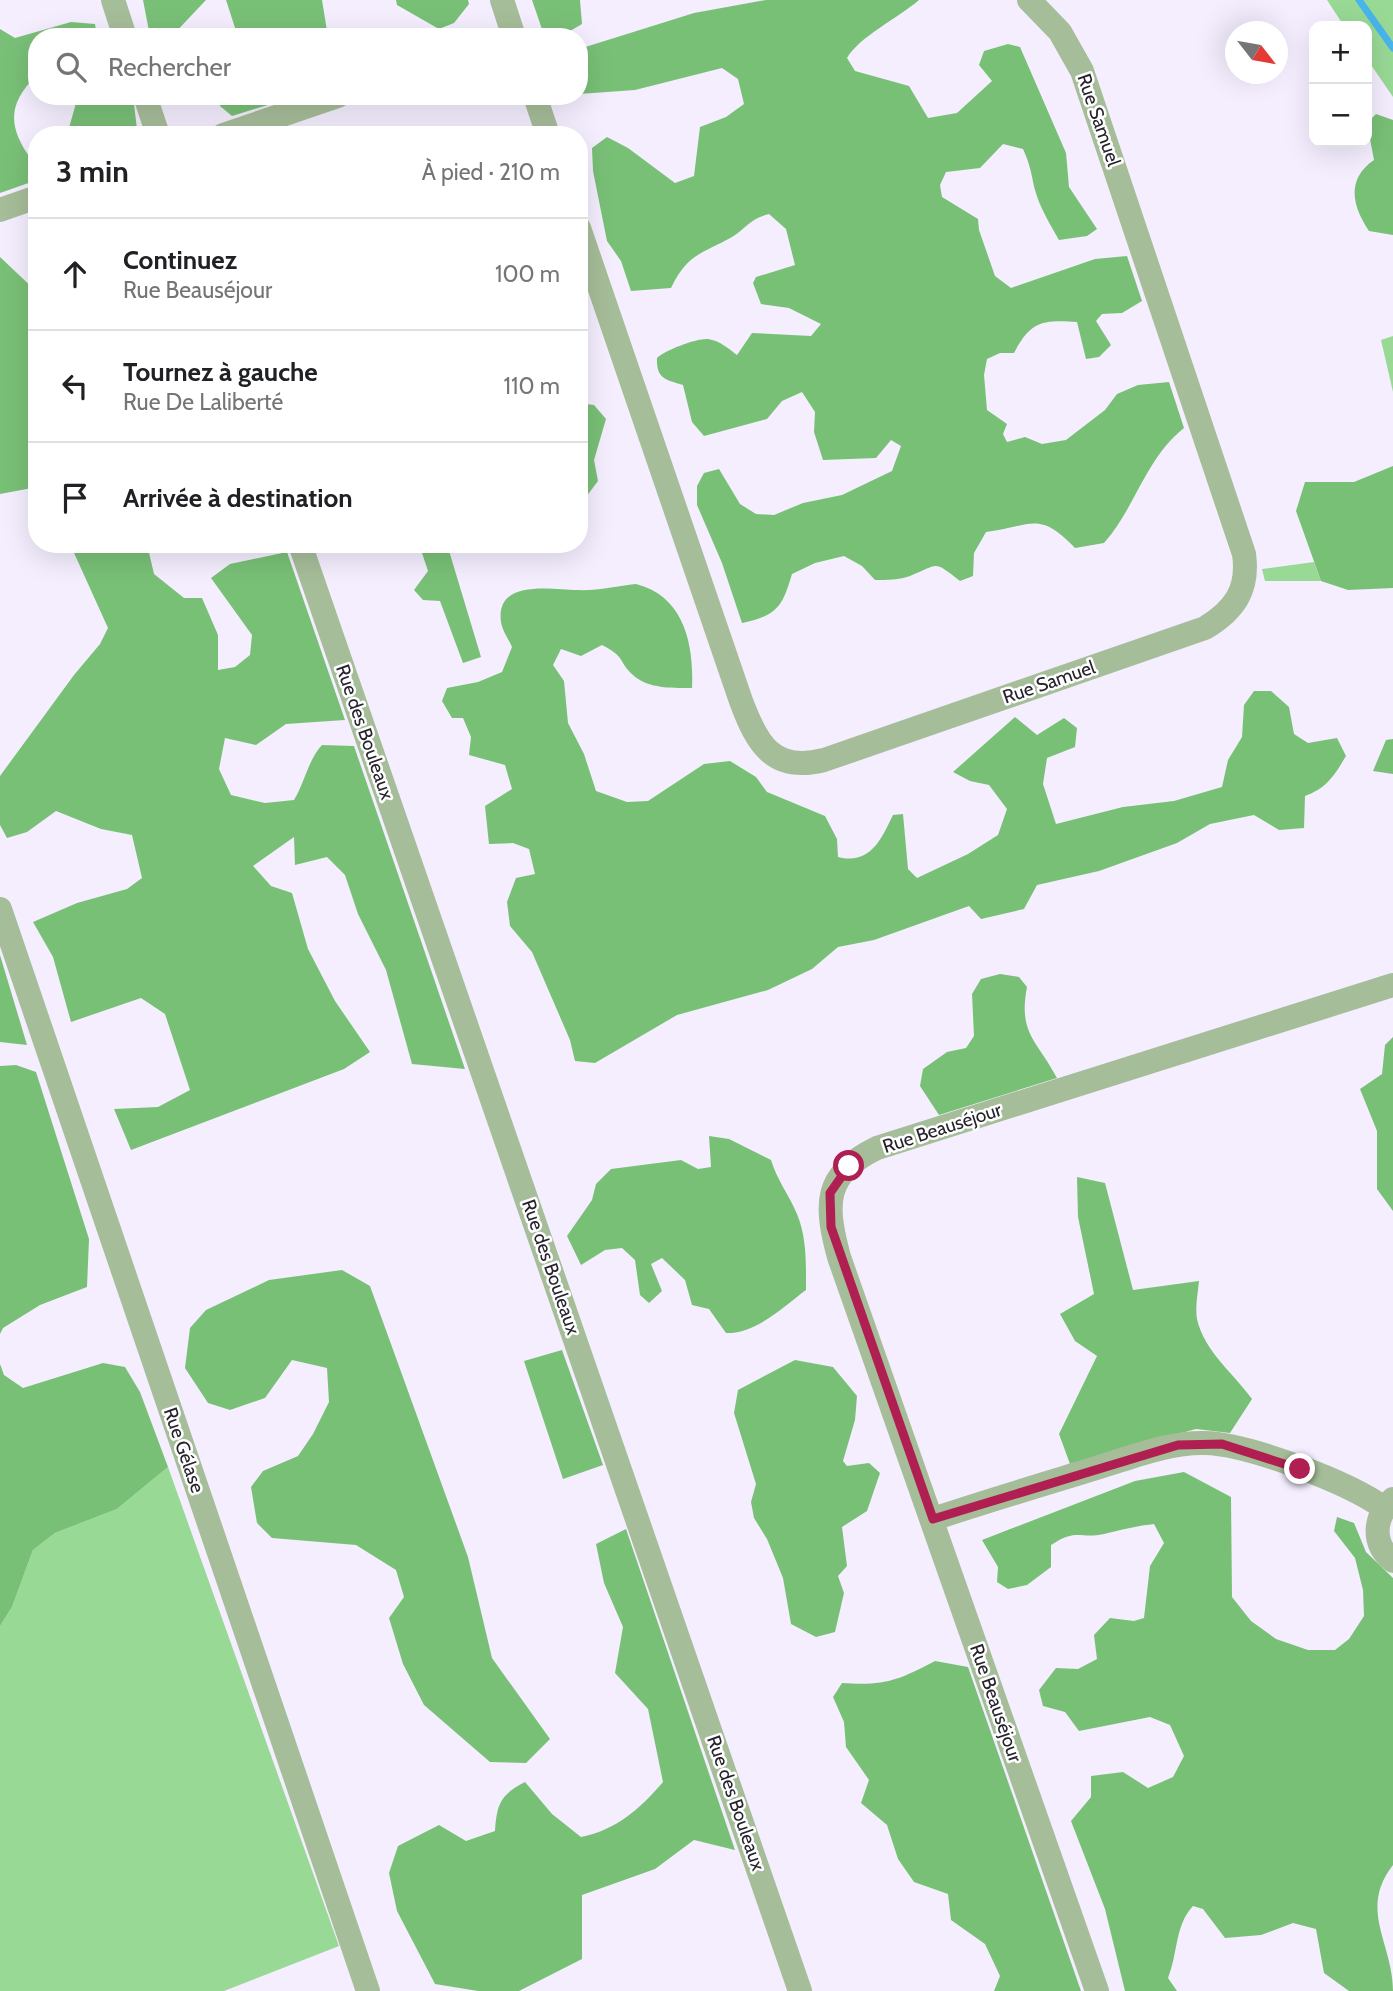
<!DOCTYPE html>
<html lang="fr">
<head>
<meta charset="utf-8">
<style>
	body { margin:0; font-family:Cabin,sans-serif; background:#f6f6f6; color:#202124 }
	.controls { position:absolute; right:21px; top:21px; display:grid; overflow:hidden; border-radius:14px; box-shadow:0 7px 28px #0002 }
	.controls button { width:63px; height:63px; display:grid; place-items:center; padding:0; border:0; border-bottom:2px solid #e0e0e0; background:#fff; color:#202124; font:35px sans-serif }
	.compass { position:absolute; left:1225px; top:21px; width:63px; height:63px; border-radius:50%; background:#fff; box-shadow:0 7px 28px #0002; rotate:121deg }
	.stop { position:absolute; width:21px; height:21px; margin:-16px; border:5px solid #b01f51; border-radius:50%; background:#fff }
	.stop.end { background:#b01f51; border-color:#fff; box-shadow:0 2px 7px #0008 }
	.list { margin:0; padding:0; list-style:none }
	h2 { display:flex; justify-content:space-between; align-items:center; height:91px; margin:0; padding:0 28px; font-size:30px }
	h2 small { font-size:23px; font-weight:400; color:#757577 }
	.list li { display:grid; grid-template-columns:46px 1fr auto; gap:21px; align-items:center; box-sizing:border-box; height:112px; padding:0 28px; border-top:2px solid #e0e0e0 }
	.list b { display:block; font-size:26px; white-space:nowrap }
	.list p { margin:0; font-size:23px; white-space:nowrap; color:#757577 }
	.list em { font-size:23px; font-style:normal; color:#757577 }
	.icon { flex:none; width:38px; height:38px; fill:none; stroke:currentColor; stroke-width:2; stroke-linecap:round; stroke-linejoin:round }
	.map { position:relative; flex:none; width:1393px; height:1991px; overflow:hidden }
	.search { position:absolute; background:#fff; box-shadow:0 7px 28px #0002; left:28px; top:28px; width:560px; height:77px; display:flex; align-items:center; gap:18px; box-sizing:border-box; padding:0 24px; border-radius:28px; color:#757577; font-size:26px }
	.panel { position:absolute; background:#fff; box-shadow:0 7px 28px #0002; left:28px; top:126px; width:560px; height:427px; border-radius:28px }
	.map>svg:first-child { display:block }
	.green { fill:#98d996 }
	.forest { fill:#79c077 }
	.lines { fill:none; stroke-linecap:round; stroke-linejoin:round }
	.stream { stroke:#48b5eb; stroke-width:7 }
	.minor { stroke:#a6bd99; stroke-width:24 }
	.route { stroke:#b01f51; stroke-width:9 }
	.labels { text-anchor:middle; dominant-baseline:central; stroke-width:5; stroke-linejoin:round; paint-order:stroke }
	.street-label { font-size:19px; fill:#27232d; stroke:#fefefe }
</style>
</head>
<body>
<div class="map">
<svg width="1393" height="1991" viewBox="0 0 1393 1991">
	<rect width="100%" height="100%" fill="#f4eefe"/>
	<!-- green -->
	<path class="green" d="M1327 0H1393V97L1367 59V26H1344Z
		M1393 336V392L1381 340Z
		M1314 562 1321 581H1265L1262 569Z
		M168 1467 339 1946 224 1991H0V1626L12 1607 33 1550 55 1533 117 1509Z"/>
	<!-- forest -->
	<path class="forest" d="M143 0H206L171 37H159L149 31Z
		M226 0H322L328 37H238Z
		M396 0H468L469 4 454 23 439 29 397 5Z
		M532 0H580L582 24 570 31 544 35Z
		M766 0H919C898 18 859 37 847 58L855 71 909 86 928 118 957 113 992 81 979 65 984 51 1008 44 1020 47 1066 153 1069 187 1097 229 1087 236 1059 240C1050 224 1040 208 1035 190 1031 173 1031 167 1023 149L1003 144 980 168 946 172 940 185 942 197 978 219 979 230 995 276 1011 288 1095 259 1127 256 1142 301 1122 313 1102 314 1096 321 1111 345 1099 357 1086 359 1077 322C1042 320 1031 321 1014 353H1000L987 359 984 375 987 410 1007 424 1003 434 1007 442 1025 437 1042 444 1066 440 1105 410 1117 394 1138 385 1169 382 1184 428C1145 459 1136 507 1104 543L1075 548C1039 510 1032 526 986 532L974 553 973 576 960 581C932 559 939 565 910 576 900 580 886 580 875 580L862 566 844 556 815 563 792 574C782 608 777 615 742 623L722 563 697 505V486L704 473 719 469 740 504 756 514 774 515 803 503 842 495 892 471 901 446 891 440 876 458 823 460 814 432 815 412 802 392 782 401 767 419 704 436 692 422 683 385C665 380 656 378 657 358 665 350 697 338 708 339 720 341 728 348 737 355L752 333 811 336 821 324 789 308 761 304 753 283 756 277 795 265 786 229 769 214C749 219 748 227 732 237 702 254 688 253 671 288L631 291 621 261 607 241 593 171 592 148 607 137 628 148 675 183 694 176 700 127 726 117 744 104 738 79 722 68 635 90 579 94V49L694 13Z
		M71 22 95 24 97 37H37V75C7 104 8 127 31 159L37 158V180L0 193V29L15 38Z
		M78 96H133L137 129 133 135H67Z
		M221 96H297L232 116 220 106Z
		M1376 114 1393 120V235L1369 231C1352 206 1346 179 1374 160L1367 123Z
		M0 257 37 292V492L32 488 0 494Z
		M579 403 594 405 606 419 594 460 598 481 586 497 579 498Z
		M1393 466V588L1348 590 1321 581 1296 511 1305 482H1354Z
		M70 544H147L154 574 184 598H202L218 635V670L235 667 250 655 252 635 211 578 230 564 287 552 345 720 286 724 256 745 225 738 219 769 231 795 265 803 294 800C305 782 308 760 322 745L354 746 465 1069 412 1064 386 970 358 914 345 875 327 857 295 865 294 837 253 866 271 886 292 893 308 949 335 1001 370 1052 344 1069 131 1150 114 1109 158 1107 190 1090 165 1014 141 998 71 1022 53 957 33 922 77 903 127 889 142 878 132 835 101 829 56 811 27 832 7 838 0 825V776L74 675 100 644 108 628Z
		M419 544H447L481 657 463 663 440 601 423 600 414 590 428 571Z
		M636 584C684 596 694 644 692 688 673 688 648 689 633 675 619 663 626 657 602 645L581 656 561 649 553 665 564 681 568 723 584 754 596 791 627 802 648 801 704 764 730 761 756 777 767 792 825 816 837 839 838 857C870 865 881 840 893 815L903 814 908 869 917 878 968 854 998 835 1007 809 989 785 970 781 953 772 1015 717 1037 735 1064 718 1077 728 1075 747 1047 758 1043 784 1056 824 1123 807 1174 801 1222 787 1228 760 1242 737 1244 705 1254 691H1271L1289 707 1294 734 1308 743 1337 738 1346 756C1334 776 1327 788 1305 796L1304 828 1279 830 1254 815 1210 824 1177 843 1099 871 1037 885 1024 909 981 919 969 906 874 940 838 947 812 969 768 990 677 1015 595 1063 575 1061 570 1040 532 952 510 926 507 902 516 878 535 874 529 849 513 843 489 844 485 806 512 789 505 765 469 755 471 737 463 718H452L442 701 447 688 478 682 502 672 512 647C509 640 502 630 501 622 495 578 553 590 577 590 597 591 617 586 636 584Z
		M1393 739V774L1373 771 1386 740Z
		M0 955 27 1045 0 1042Z
		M1000 974 1019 977 1027 987C1018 1034 1037 1040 1057 1078L939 1115 920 1086 923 1069 947 1052 966 1048 974 1036 972 994 981 979Z
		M1393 1037V1211L1377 1189V1131L1360 1089 1382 1074 1385 1045Z
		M16 1065 36 1072 89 1239 87 1287 40 1305 3 1328 0 1334V1066Z
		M709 1136 729 1139 771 1160C777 1180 789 1195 797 1214 807 1238 806 1265 806 1290 783 1307 756 1334 726 1333L709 1309 692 1305 685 1280 662 1258 651 1264 662 1291 649 1303 640 1295 635 1260 622 1248 605 1250 581 1265 567 1236 592 1200 596 1184 611 1169 681 1160 698 1169 711 1167Z
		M1077 1177 1105 1183 1133 1290 1199 1281C1198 1292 1195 1308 1197 1319 1204 1351 1233 1373 1252 1399L1230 1433 1196 1429 1070 1464 1059 1434 1097 1356 1075 1341 1060 1314 1094 1294 1078 1217Z
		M342 1270 370 1286 468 1557 492 1658 550 1739 526 1763 490 1762 424 1705 403 1664 389 1618 404 1597 396 1570 356 1545 272 1538 257 1523 251 1487 263 1471 298 1456 313 1434 329 1402 327 1368 292 1360 265 1398 230 1410 208 1403 185 1368 190 1328 206 1310 269 1280Z
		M562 1350 603 1465 563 1479 524 1361Z
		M795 1360 833 1367 857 1396 855 1420 843 1461 847 1466 869 1463 880 1473 867 1511 842 1527 847 1566 838 1576 844 1593 835 1632 816 1637 791 1624 783 1578 767 1539 754 1518 751 1502 756 1484 734 1413 738 1390Z
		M103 1363 125 1367 140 1392 168 1467 117 1509 55 1533 33 1550 12 1607 0 1626V1364L4 1375 23 1388Z
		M1184 1472 1231 1497 1232 1597 1251 1621 1276 1639 1308 1650H1335L1349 1639 1364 1616 1363 1590 1355 1558 1334 1531 1337 1517 1354 1523 1366 1552 1393 1578V1865C1358 1910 1393 1943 1393 1991H1349L1324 1973 1316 1929 1293 1923 1261 1935 1225 1938 1203 1909 1193 1906C1175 1925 1178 1953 1168 1978L1177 1991H1125L1105 1909 1071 1821 1091 1797V1776L1123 1772 1148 1788 1173 1777 1184 1756 1170 1725 1150 1717 1079 1731 1065 1712 1043 1706 1039 1690 1056 1668 1078 1669 1097 1659 1094 1635 1110 1618 1134 1621 1144 1618 1150 1566 1164 1543 1154 1524C1136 1526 1121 1530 1104 1534 1079 1539 1077 1528 1051 1545V1567L1027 1585 1008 1589 997 1582 998 1567 982 1540 1135 1481Z
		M626 1529 735 1850 694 1840 655 1869 582 1895V1959L519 1991H478L435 1984 397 1911 389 1873 398 1846 439 1825 466 1841 495 1831C497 1804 500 1795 525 1782L552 1814 581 1837C616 1830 640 1809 663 1782L648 1709 615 1673 623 1627 604 1583 596 1544Z
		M935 1661 968 1667 1081 1991H994L1000 1976 985 1944 951 1920 948 1894 914 1882 898 1859 887 1825 861 1803 869 1780 846 1747 844 1722 833 1697 842 1683C884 1686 897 1681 935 1661Z"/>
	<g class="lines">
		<!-- stream -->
		<path class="stream" d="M1359 0 1393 48"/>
		<!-- minor -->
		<path class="minor" d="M113 0 125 37
			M502 0 514 37
			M145 96 158 135
			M535 96 548 135
			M223 135 338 96
			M0 210 37 197
			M579 228 741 701C757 744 773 773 824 760L1205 628C1235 610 1249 589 1244 554L1082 71 1060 32 1029 0
			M300 544 800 1991
			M0 909 368 1991
			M1393 1499C1374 1517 1371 1543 1393 1561
			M933 1519C987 1501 1041 1485 1096 1468 1130 1458 1168 1442 1205 1443 1248 1444 1348 1482 1384 1508
			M1097 1991 839 1257C825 1205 823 1174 877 1148L1393 985"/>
	</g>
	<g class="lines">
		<!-- route -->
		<path class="route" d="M849 1166 830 1193 831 1227 933 1519 1178 1445 1222 1444 1300 1469"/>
	</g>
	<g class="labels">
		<!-- street labels -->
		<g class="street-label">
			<text transform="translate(1099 120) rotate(71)">Rue Samuel</text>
			<text transform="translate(1049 682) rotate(-19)">Rue Samuel</text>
			<text transform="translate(365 732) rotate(71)">Rue des Bouleaux</text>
			<text transform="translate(942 1128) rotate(-18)">Rue Beauséjour</text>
			<text transform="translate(551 1267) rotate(71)">Rue des Bouleaux</text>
			<text transform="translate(184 1450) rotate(71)">Rue Gélase</text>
			<text transform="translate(996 1703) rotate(71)">Rue Beauséjour</text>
			<text transform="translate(736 1803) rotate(71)">Rue des Bouleaux</text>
		</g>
	</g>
</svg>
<div class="controls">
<button>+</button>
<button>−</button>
</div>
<svg class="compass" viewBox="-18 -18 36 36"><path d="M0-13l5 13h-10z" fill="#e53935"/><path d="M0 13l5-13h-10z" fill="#757577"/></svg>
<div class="stop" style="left:849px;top:1166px"></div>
<div class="stop end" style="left:1300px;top:1469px"></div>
<div class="search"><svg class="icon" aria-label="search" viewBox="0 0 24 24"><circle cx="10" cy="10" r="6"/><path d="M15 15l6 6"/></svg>Rechercher</div>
<section class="panel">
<h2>3 min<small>À pied · 210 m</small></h2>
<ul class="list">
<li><svg class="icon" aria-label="ahead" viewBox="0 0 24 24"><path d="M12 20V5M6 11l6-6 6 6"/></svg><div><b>Continuez</b><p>Rue Beauséjour</p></div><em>100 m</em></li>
<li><svg class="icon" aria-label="left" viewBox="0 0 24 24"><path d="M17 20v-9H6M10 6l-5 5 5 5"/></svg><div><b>Tournez à gauche</b><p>Rue De Laliberté</p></div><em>110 m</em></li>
<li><svg class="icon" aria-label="arrive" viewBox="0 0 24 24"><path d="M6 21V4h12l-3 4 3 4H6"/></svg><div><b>Arrivée à destination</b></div></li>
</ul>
</section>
</div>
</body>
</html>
